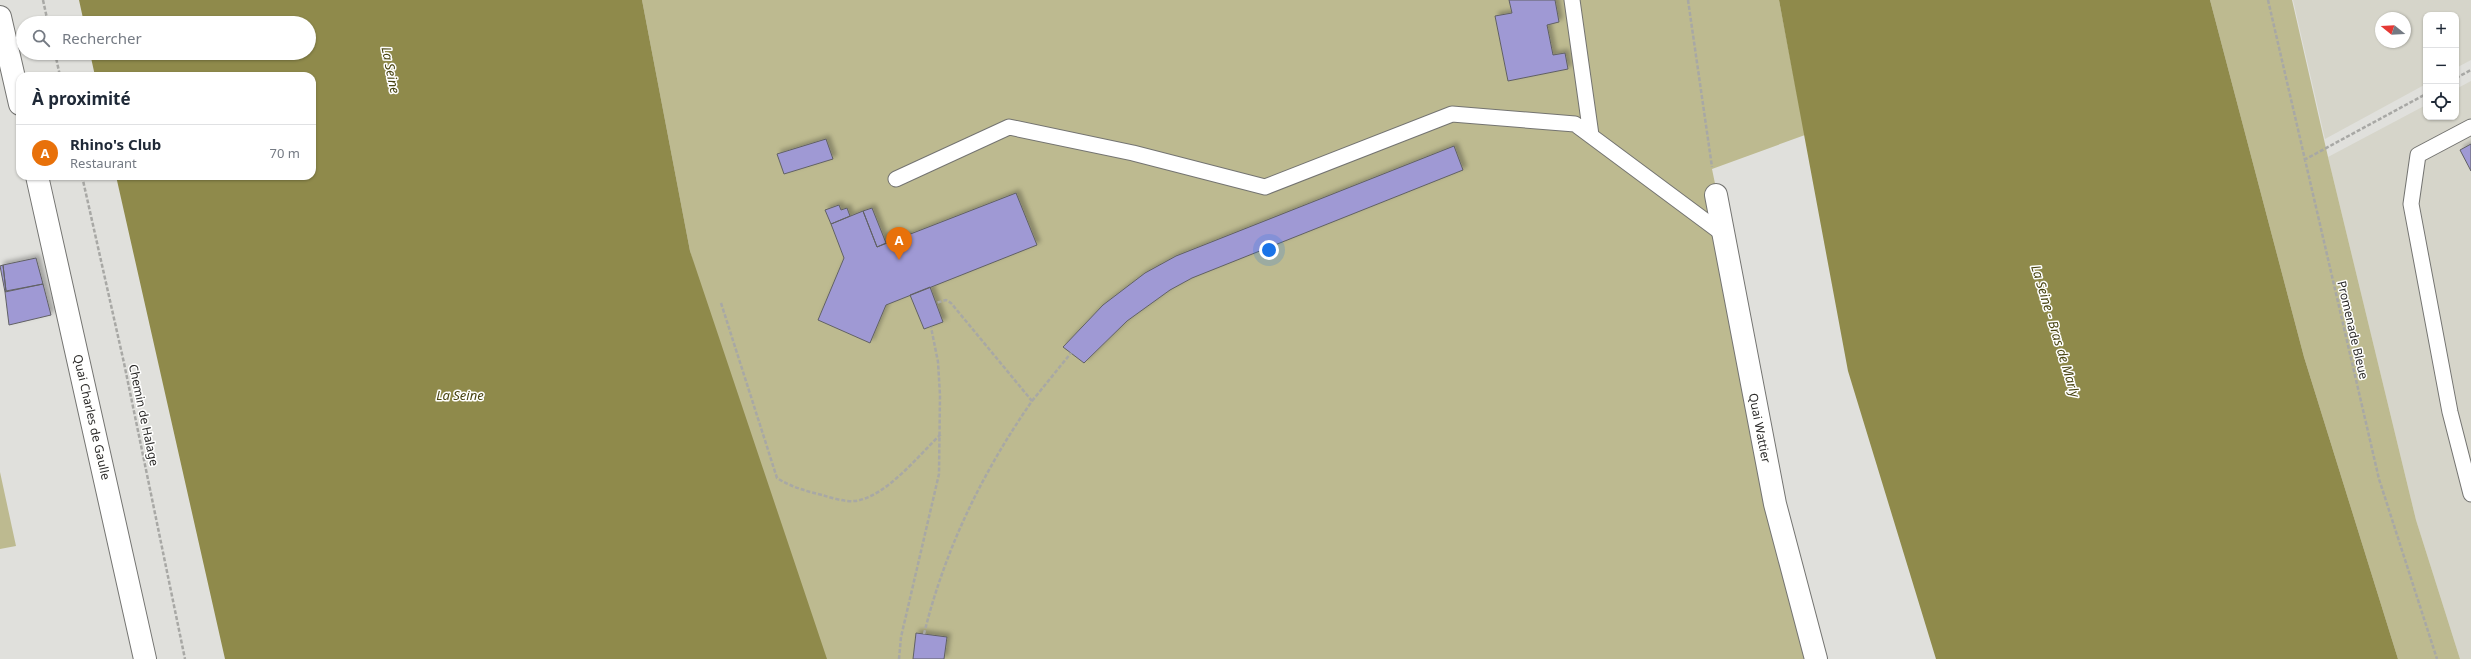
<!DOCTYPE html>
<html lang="fr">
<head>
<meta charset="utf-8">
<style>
	body { margin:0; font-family:"Noto Sans",sans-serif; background:#f2f2f3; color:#1f2937 }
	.controls { position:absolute; right:12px; top:12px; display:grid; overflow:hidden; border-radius:8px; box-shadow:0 1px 3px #0004 }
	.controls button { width:36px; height:36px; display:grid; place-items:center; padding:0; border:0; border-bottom:1px solid #e0e1e3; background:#fff; color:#1f2937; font:20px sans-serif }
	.compass { position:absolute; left:2375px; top:12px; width:36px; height:36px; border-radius:50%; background:#fff; box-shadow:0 1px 3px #0004; rotate:288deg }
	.you { position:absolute; left:1269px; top:250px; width:14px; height:14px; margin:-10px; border:3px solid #fff; border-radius:50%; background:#1a73e8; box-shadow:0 0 0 6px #1a73e833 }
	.badge { display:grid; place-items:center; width:26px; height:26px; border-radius:50%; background:#b45309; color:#fff; font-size:13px; font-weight:700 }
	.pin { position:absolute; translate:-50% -33px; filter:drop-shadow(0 1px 2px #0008) }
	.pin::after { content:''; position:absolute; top:21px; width:14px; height:12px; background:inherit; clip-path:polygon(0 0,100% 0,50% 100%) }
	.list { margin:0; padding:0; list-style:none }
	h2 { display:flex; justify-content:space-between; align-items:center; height:52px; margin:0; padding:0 16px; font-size:17px }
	h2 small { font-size:13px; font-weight:400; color:#747a83 }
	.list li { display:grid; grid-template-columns:26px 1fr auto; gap:12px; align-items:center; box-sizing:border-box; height:56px; padding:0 16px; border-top:1px solid #e0e1e3 }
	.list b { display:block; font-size:15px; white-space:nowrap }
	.list p { margin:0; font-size:13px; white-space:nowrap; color:#747a83 }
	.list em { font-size:13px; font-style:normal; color:#747a83 }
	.icon { flex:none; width:22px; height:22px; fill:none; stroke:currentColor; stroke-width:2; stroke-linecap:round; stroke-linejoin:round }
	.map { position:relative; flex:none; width:2471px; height:659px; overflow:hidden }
	.search { position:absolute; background:#fff; box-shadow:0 1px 3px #0004; left:16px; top:16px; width:300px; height:44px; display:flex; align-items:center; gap:10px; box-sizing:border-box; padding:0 14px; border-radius:22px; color:#747a83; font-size:15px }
	.panel { position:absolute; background:#fff; box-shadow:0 1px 3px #0004; left:16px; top:72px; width:300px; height:108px; border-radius:12px }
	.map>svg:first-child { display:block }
	.built { fill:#d6d5ca; fill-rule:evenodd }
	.green { fill:#bdba90 }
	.water { fill:#8f8a4b }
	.building { fill:#9f99d4; stroke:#616164; filter:url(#shadow) }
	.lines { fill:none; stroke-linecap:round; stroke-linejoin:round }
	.lane-casing { stroke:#747471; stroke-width:17 }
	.street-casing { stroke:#747471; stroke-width:24 }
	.path { stroke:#a8a8a5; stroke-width:2.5; stroke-dasharray:4 2; stroke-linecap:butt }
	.lane { stroke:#fff; stroke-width:15 }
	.street { stroke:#fff; stroke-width:22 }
	.labels { text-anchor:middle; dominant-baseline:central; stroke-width:3; stroke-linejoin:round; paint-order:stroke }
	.street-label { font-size:12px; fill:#2b2a29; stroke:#fffffe }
	.water-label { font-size:13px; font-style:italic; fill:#474310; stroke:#fffffe }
</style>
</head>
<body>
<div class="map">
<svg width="2471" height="659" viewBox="0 0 2471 659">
	<defs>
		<filter id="shadow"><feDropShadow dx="3.5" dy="-3.5" stdDeviation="2" flood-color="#0004"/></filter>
	</defs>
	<rect width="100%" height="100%" fill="#e0e0dc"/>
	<!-- built -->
	<path class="built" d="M2293 0H2471V60L2456 68V15H2426V84L2325 139ZM2381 18H2405V42H2381Z
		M2471 81V659H2460L2416 520 2328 157 2426 105V117H2456V89Z"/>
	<!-- green -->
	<path class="green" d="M642 0H1779L1805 135 1712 169 1813 659H804L690 251Z
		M2210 0H2292L2328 157 2416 520 2460 659H2398L2304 357Z
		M0 472 16 546 0 549Z"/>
	<!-- water -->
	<path class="water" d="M79 0H642L690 251 827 659H225L116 176H312V76H95L90 53H309V23H84Z
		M1779 0H2210L2304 357 2398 659H1936L1848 371Z"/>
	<!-- building -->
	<path class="building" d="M1509 0H1555L1559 22 1547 25 1553 55 1565 53 1568 69 1508 81 1495 16 1512 13Z
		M826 139 833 159 784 174 777 154Z
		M2471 144V171L2460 150Z
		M1454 146 1463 170 1192 278 1170 290 1127 321 1084 363 1063 347 1103 305 1145 273 1176 256Z
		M1016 193 1037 245 886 305 870 343 818 320 844 258 831 224 863 211 877 247Z
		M839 205 841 210 847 208 850 216 831 224 825 210Z
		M872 208 886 243 877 247 863 211Z
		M36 258 43 284 6 291 3 265Z
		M3 265 6 291 5 292 0 266Z
		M43 284 51 315 9 325 5 292Z
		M930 287 943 322 924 329 910 295Z
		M916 633 947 637 944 659H913Z"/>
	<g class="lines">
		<defs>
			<path id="lane" d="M1572 0 1591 135
				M2471 127 2418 155 2411 204 2450 412 2471 494
				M896 179 1009 127 1133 153 1265 187 1452 114 1575 124 1723 234"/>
			<path id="street" d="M0 17 20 104
				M37 176 145 659
				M1716 195 1775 504 1816 659"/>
		</defs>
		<!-- lane casing -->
		<use href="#lane" class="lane-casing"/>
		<!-- street casing -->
		<use href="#street" class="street-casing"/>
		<!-- path -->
		<path class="path" d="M43 0 48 23
			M1688 0 1712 167
			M2268 0 2379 479 2437 659
			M55 53 60 76
			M2456 78 2471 70
			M2304 160 2426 94
			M82 176 124 363 185 659
			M721 303 777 478C791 487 806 491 822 495 832 498 845 502 855 501 886 497 919 455 941 434
			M1032 401 1071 353
			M924 634C945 549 982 473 1032 401L951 303 946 300 936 303
			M899 659 901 637 939 474 940 395 938 362 931 327"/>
		<!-- lane -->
		<use href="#lane" class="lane"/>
		<!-- street -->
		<use href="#street" class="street"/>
	</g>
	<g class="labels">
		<!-- street labels -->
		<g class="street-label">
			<text transform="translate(2353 330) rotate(77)">Promenade Bleue</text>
			<text transform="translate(144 415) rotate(78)">Chemin de Halage</text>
			<text transform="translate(92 417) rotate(77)">Quai Charles de Gaulle</text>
			<text transform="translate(1760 428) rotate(79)">Quai Wattier</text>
		</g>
		<!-- water labels -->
		<g class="water-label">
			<text transform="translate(391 70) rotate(79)">La Seine</text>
			<text transform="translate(2056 331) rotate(73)">La Seine - Bras de Marly</text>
			<text x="460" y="395">La Seine</text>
		</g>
	</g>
</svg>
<div class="controls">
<button>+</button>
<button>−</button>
<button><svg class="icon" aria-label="locate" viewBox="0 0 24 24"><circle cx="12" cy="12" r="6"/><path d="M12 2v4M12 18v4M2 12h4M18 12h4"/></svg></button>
</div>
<svg class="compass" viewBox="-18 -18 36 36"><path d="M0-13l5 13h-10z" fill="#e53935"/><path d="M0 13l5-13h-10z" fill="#747a83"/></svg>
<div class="you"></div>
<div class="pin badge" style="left:899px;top:260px;background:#e8710a">A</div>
<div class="search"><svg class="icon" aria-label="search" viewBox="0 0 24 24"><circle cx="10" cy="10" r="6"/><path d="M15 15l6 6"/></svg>Rechercher</div>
<section class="panel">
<h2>À proximité<small></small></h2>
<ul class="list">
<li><span class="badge" style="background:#e8710a">A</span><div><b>Rhino's Club</b><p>Restaurant</p></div><em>70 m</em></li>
</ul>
</section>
</div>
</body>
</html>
